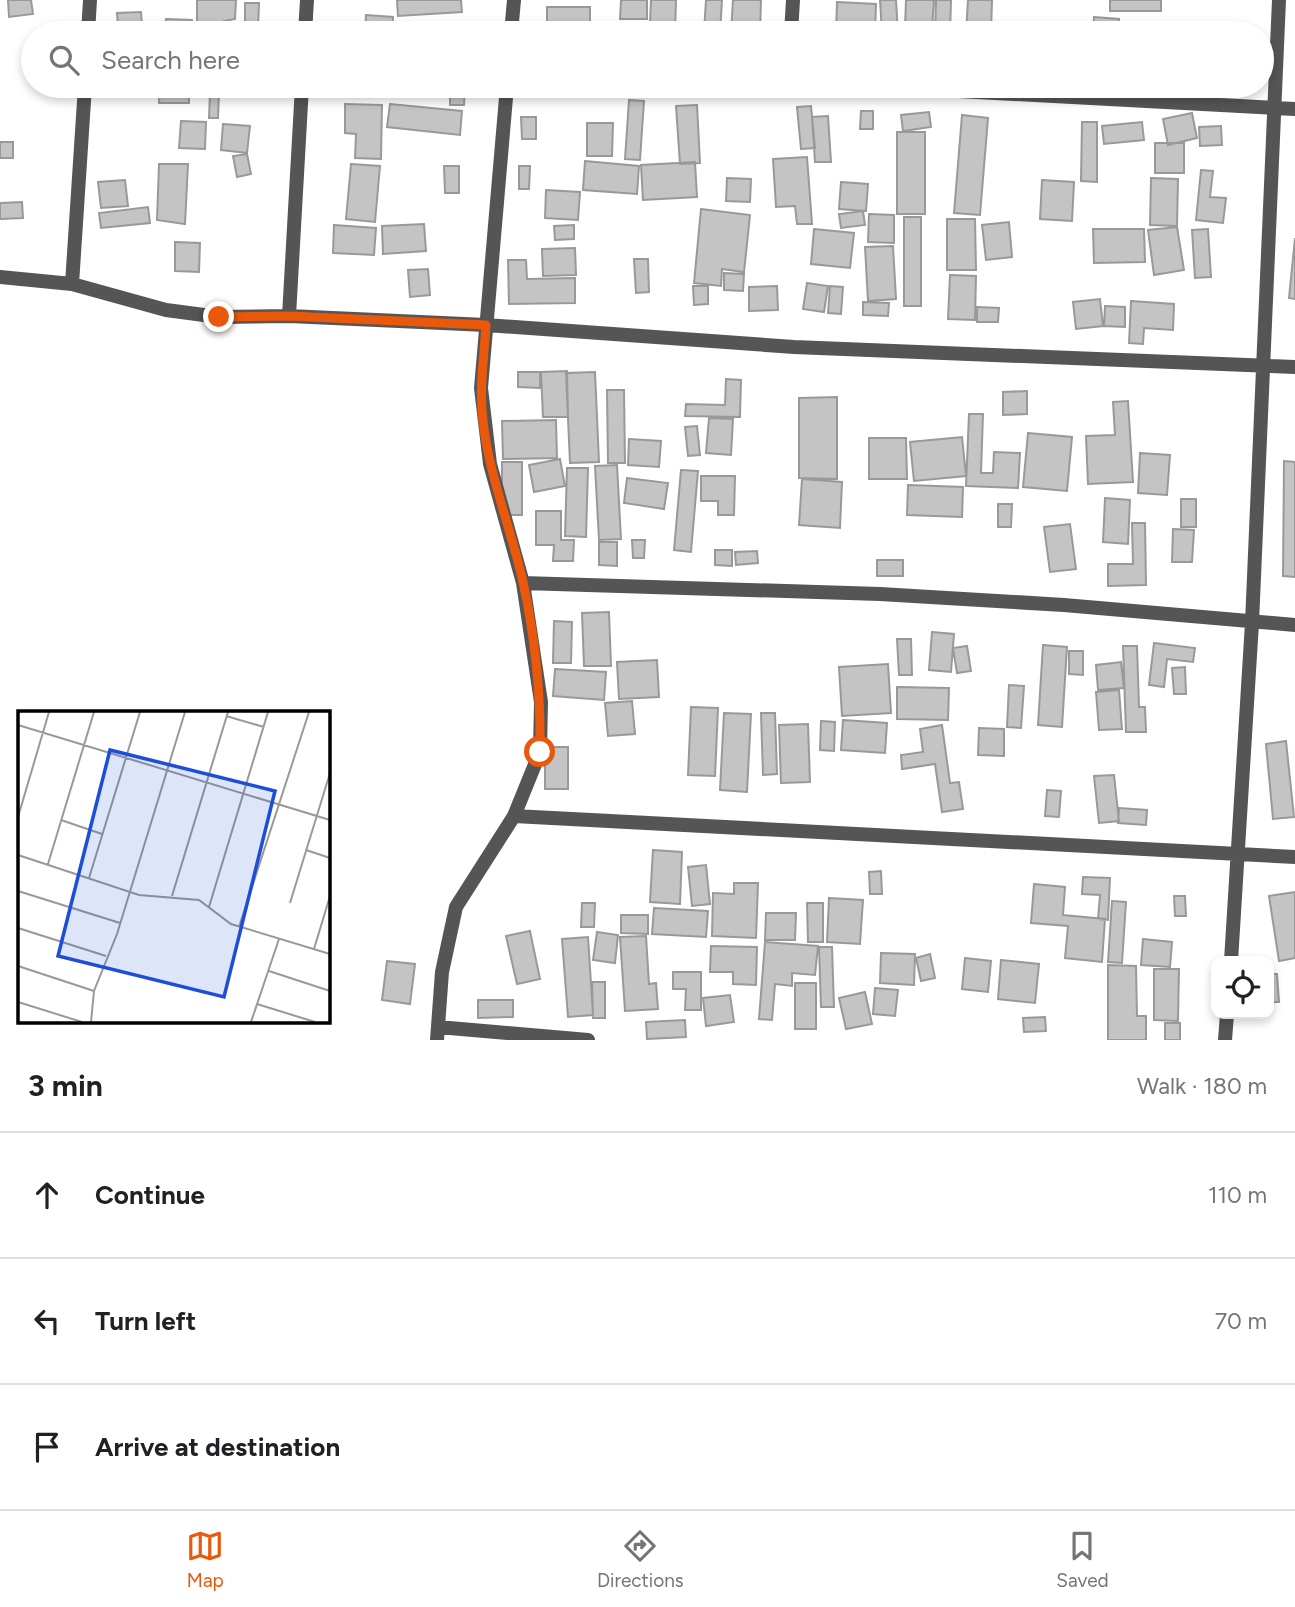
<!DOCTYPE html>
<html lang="en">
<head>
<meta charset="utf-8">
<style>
	body { margin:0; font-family:Figtree,sans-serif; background:#f2f2f2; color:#202124 }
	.controls { position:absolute; right:21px; bottom:21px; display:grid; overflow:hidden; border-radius:14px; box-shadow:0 4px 10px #0003 }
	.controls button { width:63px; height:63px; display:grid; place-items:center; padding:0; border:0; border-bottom:2px solid #e0e0e0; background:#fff; color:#202124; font:35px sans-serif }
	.stop { position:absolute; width:21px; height:21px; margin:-16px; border:5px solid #ea580c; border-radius:50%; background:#fff }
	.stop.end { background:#ea580c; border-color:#fff; box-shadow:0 2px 7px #0008 }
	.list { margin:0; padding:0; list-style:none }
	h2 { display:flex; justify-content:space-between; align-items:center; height:91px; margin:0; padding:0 28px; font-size:30px }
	h2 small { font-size:23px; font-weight:400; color:#757577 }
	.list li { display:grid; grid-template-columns:46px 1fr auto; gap:21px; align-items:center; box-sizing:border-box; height:126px; padding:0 28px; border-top:2px solid #e0e0e0 }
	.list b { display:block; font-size:26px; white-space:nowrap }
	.list em { font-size:23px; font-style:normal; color:#757577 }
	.icon { flex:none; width:38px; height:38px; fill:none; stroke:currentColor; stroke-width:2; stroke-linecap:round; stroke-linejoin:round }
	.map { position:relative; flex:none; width:1295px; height:1040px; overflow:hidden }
	.search { position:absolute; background:#fff; box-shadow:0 4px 10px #0003; left:21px; right:21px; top:21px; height:77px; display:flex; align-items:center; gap:18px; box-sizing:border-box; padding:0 24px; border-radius:38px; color:#757577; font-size:26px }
	.sheet { height:469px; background:#fff }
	nav { display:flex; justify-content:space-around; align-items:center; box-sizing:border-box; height:98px; border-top:2px solid #e0e0e0; background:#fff; font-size:19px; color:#757577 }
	nav a { display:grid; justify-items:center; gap:4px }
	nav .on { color:#ea580c }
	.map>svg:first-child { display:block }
	.building { fill:#c4c4c4; stroke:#999; stroke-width:2 }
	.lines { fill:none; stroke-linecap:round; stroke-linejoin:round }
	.street { stroke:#555; stroke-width:14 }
	.route { stroke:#ea580c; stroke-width:9 }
	.inset-road { fill:none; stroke:#999; stroke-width:2 }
	.view { fill:#1d4ed8; fill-opacity:0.15; stroke:#1d4ed8; stroke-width:3.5 }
	.inset-edge { fill:none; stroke:#000; stroke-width:3.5 }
</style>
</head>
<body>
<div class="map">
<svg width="1295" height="1040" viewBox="0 0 1295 1040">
	<rect width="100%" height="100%" fill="#fff"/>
	<!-- building -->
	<path class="building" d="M8 0H31L33 14 9 17Z
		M197 0H236L235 19 224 21V33H197Z
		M397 0H461L462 12 398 16Z
		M621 0H647V19H620Z
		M651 0H676L675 33H619V22L650 23Z
		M706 0H722L720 33 704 32Z
		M733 0H761L760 33H731Z
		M880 0H896L898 33H882Z
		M906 0H934L932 30 905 28Z
		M936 0H951L950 33H935Z
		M968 0H992L991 33H966Z
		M1110 0H1161V11H1110Z
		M837 2 876 4 875 33H836Z
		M245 3H259L258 28 245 27Z
		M547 7H590V33H547Z
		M141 12 142 26 118 27 117 13Z
		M366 15 393 17 392 33H365Z
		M1094 17 1119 19 1118 33H1093Z
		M166 19 192 20 191 33H164Z
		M317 24H355V33H317Z
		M160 86H189V103H159Z
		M314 86H338L337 97 313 95Z
		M450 86H465L464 105H450Z
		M210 93H219L218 118H209Z
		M629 100 644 101 640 160 625 159Z
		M345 104 382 105 381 159 355 158 356 134 345 133Z
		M390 104 462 111 460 135 387 127Z
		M697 105 700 163 680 164 676 106Z
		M811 106 815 148 801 149 797 107Z
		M861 111H873V129H860Z
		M929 112 931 127 903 131 901 115Z
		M1192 113 1197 138 1168 145 1163 119Z
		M962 115 988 118 980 215 954 213Z
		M828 116 831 162H815L812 117Z
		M521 117H536V139H522Z
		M181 121 206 122 205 149 179 148Z
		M1082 122H1097V182L1081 181Z
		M1142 122 1144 140 1104 144 1102 126Z
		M587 123H613L612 156H587Z
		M223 124 250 126 247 153 221 150Z
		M1221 126 1222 145 1200 146 1199 127Z
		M897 132H925V214H897Z
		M0 142H13V158H0Z
		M1155 143H1184V173H1155Z
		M247 154 251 174 237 177 233 156Z
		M807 157 812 224H797L795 206 776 207 773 159Z
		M585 161 639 166 637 194 583 190Z
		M695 162 697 197 643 200 641 165Z
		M159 164H188L185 224 157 220Z
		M351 164 380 166 375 222 346 219Z
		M444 166H459V193H445Z
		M519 166H530L529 189H519Z
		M1201 170 1213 171 1210 197 1226 198 1223 223 1196 220Z
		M727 178 751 179 750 202 726 201Z
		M1151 178 1178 179 1177 226 1150 225Z
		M125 180 128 206 101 208 98 182Z
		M1042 180 1074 182 1072 221 1040 219Z
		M841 182 868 184 866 211 839 209Z
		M546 190 580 192 578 220 545 218Z
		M22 202 23 218 0 219V203Z
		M148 207 150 223 101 228 99 213Z
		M701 209 750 215 744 272 722 269 721 286 694 283Z
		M863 211 865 225 841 228 839 214Z
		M869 214 894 215V243L868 242Z
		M904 217H921V306H904Z
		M947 219H975L976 270H947Z
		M1009 222 1012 257 986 260 982 225Z
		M424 224 426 251 383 254 382 226Z
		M334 225 376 228 374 255 333 253Z
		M574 225V239L555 240 554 226Z
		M1177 227 1184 270 1154 275 1148 230Z
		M814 229 854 233 850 268 811 264Z
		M1093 229H1144L1145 262 1094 263Z
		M1208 229 1211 277 1195 278 1192 230Z
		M1295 238V299L1289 298Z
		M175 242 200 243 199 272 175 271Z
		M893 246 896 299 868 301 865 247Z
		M575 248 576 275 543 276 542 249Z
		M634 259H648L649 292 636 293Z
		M508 260H526L527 279 575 278V303L509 304Z
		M428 269 430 295 410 297 408 270Z
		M724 273 744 274 743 291 724 290Z
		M950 275 976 276 975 320 948 319Z
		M807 283 828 286 824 312 803 309Z
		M693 286H708V304L694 305Z
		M777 286 778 310 749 311V287Z
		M830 286 843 287 841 314 828 313Z
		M1100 299 1103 326 1076 329 1073 302Z
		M1131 301 1174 304 1173 330 1144 328 1143 344 1129 343Z
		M863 302 889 303 888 316 863 315Z
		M1105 306 1125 307V327L1104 326Z
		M977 307 999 308 998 322H977Z
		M567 371 568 417H543L541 372Z
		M518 372H540V388L518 387Z
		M595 372 599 462 570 463 566 373Z
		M726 379 741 380 740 417 685 416 686 404 725 405Z
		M607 390H624L625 463H608Z
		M1027 391V414L1003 415V392Z
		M837 397V479L799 478V398Z
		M1128 401 1133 482 1088 484 1086 436 1115 435 1113 402Z
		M969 414H983L981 473H993L994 452 1020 453 1018 488 966 486Z
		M709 418 733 419 731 455 706 453Z
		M556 420 557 458 503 459 502 421Z
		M697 426 700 455 688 456 685 427Z
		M1028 433 1072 437 1067 491 1023 487Z
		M962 437 966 476 914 481 910 442Z
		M869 438H906L907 479H869Z
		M629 439 661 441 659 467 628 465Z
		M1140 453 1170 455 1167 495 1138 493Z
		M560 459 565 486 534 492 529 465Z
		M1284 461 1295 462V577L1283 576Z
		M502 462H522V515H502Z
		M617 465 621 539 599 540 595 466Z
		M567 468H588L586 537 565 536Z
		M681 470 698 471 691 552 674 550Z
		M701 476H735L734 515H718V501H701Z
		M627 478 668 483 664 509 624 503Z
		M802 479 842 482 840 528 799 525Z
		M908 485 963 487 962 517 907 515Z
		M1105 498 1130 500 1128 544 1103 542Z
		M1181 499H1196V527H1181Z
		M998 504H1012L1011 527H998Z
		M536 511H561V540H574L573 561H553L554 545H536Z
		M1132 523H1145L1146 585 1108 586V564H1133Z
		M1070 524 1076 569 1050 572 1044 527Z
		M1173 529 1194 530 1192 562H1172Z
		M632 540H645L644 558H633Z
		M599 542H617V566L599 565Z
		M715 550H732V566L715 565Z
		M757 551 758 563 736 565 735 552Z
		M877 560H903V576H877Z
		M609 612 611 666H584L582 613Z
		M554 621 572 622 571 663H553Z
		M932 632 954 634 951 672 929 670Z
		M897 639H911L912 675H899Z
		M1154 643 1195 648 1193 662 1167 659 1164 687 1149 685Z
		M1043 645 1067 647 1062 727 1038 725Z
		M967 646 971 671 957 673 953 648Z
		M1123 646H1137L1139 707H1145L1146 732H1126Z
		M1069 651H1083V675L1069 674Z
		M657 660 659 697 619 699 617 662Z
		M1121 662 1124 688 1098 690 1096 665Z
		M888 664 891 713 842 716 839 667Z
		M1185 667 1186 694H1174L1172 668Z
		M555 669 606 672 604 700 553 696Z
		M1009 685 1024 686 1021 728 1007 727Z
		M897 687 949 688 948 720 897 719Z
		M1119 690 1122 729 1099 730 1096 692Z
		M632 701 635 734 608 736 605 703Z
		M691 707 718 708 715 776 688 775Z
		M724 713 751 714 747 792 720 790Z
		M761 713H775L777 774 763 775Z
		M843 720 887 723 885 753 841 750Z
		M821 721 835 722 834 751 820 750Z
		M808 724 810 782 781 783 779 725Z
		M942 725 950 783 959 782 963 809 942 812 935 764 902 769 901 755 923 752 920 729Z
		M979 728 1004 729V756L978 755Z
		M1286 741 1294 817 1273 819 1266 744Z
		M545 747H568V789H545Z
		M1114 775 1119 821 1099 823 1094 776Z
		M1047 790 1061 791 1059 817 1045 816Z
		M1119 808 1147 810 1146 825 1118 823Z
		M653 850 682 852 680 904 650 902Z
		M706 865 710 904 692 906 688 867Z
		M881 871 882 894H870L869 872Z
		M1083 877 1110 878 1108 920 1098 919 1100 895 1082 894Z
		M734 883H758L756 938 712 936 713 893 734 894Z
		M1034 884 1065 887 1063 915 1105 919 1102 962 1065 958 1068 926 1031 923Z
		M1295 892V958L1279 961 1269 896Z
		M1174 896H1185L1186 916H1175Z
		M829 898 863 900 860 944 827 942Z
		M1112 901 1126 902 1122 963 1108 962Z
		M582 903H595L594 927H581Z
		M807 903H823V942H808Z
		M654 908 708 911 706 937 652 934Z
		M766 913H796L795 940H765Z
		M621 915H648V934L621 933Z
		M530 931 540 979 517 984 506 936Z
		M597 932 618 935 615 963 593 960Z
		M646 936 649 984 656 983 658 1009 625 1011 620 937Z
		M588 937 593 1015 568 1017 562 939Z
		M1143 939 1172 942 1170 967 1141 965Z
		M765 942 818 946 815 975 792 973V986L775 984 772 1020 759 1019Z
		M711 946 757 947 756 985 733 984V972H710Z
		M819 947H832L834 1007H821Z
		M881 953 915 954 914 985 880 983Z
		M930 954 935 978 921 981 916 958Z
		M965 958 991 961 988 992 962 989Z
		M1001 960 1039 964 1035 1003 998 999Z
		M387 961 415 964 410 1004 382 1000Z
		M1108 965 1136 966 1137 1016H1146V1040H1108Z
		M1154 969H1179L1178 1021 1154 1020Z
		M673 972H701V1010H685L686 989H673Z
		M1269 974H1277L1279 1002H1269Z
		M592 982H605V1018H593Z
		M795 983H816V1029H795Z
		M875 988 898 990 895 1016 873 1014Z
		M865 992 872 1024 846 1029 839 998Z
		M730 995 734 1022 706 1026 703 998Z
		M478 1000H513V1017L478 1018Z
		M1045 1017 1046 1031 1024 1032 1023 1018Z
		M685 1020 686 1037 647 1039 646 1022Z
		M1165 1023H1180V1040H1165Z"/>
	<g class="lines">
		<!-- street -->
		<path class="street" d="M88 33 90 0
			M305 33 307 0
			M511 33 514 0
			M791 33 793 0
			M865 86 1295 109
			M0 277 72 284 166 310 219 317 289 316 486 325 794 347 1295 367
			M72 284 85 86
			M289 316 302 86
			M523 583 880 594 1064 605 1295 625
			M514 816 1295 857
			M1231 961 1252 623 1279 0
			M438 1027 588 1040
			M437 1040 442 972 456 907 514 816 540 752 541 702 523 583 490 464 481 388 507 86
			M1225 1040 1227 1014"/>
	</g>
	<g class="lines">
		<!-- route -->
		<path class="route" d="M219 317 289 316 486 325C484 357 479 389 483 421 489 476 511 528 523 582 535 637 541 695 540 752"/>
	</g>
	<!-- overview -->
	<g transform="translate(18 711)">
		<rect width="312" height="312" fill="#fff"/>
		<path class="inset-road" d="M208 5 246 16M0 14 312 109M0 106 31 1M43 109 84 123M288 139 312 147M0 144 121 184 181 189 213 213 312 243M30 153 76 1M71 167 122 1M0 180 102 212M154 185 210 1M272 192 312 62M191 196 250 1M221 216 291 1M0 217 88 245M296 238 312 185M0 255 76 280M251 260 312 280M0 291 64 311M239 293 297 311M73 311 76 280 99 223 167 1M233 311 261 228"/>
		<path class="view" d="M92 39 257 80 206 286 40 245Z"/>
		<rect width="312" height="312" class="inset-edge"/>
	</g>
</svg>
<div class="controls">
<button><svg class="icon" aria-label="locate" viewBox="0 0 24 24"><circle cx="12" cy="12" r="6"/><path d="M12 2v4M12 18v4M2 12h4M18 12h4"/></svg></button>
</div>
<div class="stop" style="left:540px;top:752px"></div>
<div class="stop end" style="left:219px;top:317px"></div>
<div class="search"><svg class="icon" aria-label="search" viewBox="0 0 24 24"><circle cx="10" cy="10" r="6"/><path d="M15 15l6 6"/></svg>Search here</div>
</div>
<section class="sheet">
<h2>3 min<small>Walk · 180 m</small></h2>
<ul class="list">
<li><svg class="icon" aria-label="ahead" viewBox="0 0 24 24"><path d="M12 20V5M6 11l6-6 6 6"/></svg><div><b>Continue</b></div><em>110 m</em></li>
<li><svg class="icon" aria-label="left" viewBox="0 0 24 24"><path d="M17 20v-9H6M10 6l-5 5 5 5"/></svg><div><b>Turn left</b></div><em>70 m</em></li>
<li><svg class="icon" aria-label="arrive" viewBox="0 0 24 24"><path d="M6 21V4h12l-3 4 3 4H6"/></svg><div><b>Arrive at destination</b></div></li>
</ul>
</section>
<nav>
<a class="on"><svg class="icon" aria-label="map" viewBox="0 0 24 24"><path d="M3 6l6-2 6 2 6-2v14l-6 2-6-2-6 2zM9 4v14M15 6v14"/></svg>Map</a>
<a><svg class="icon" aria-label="directions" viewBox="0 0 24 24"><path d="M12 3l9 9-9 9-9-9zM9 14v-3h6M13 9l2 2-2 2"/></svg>Directions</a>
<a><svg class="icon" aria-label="saved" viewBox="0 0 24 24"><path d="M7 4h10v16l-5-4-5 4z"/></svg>Saved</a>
</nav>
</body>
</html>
